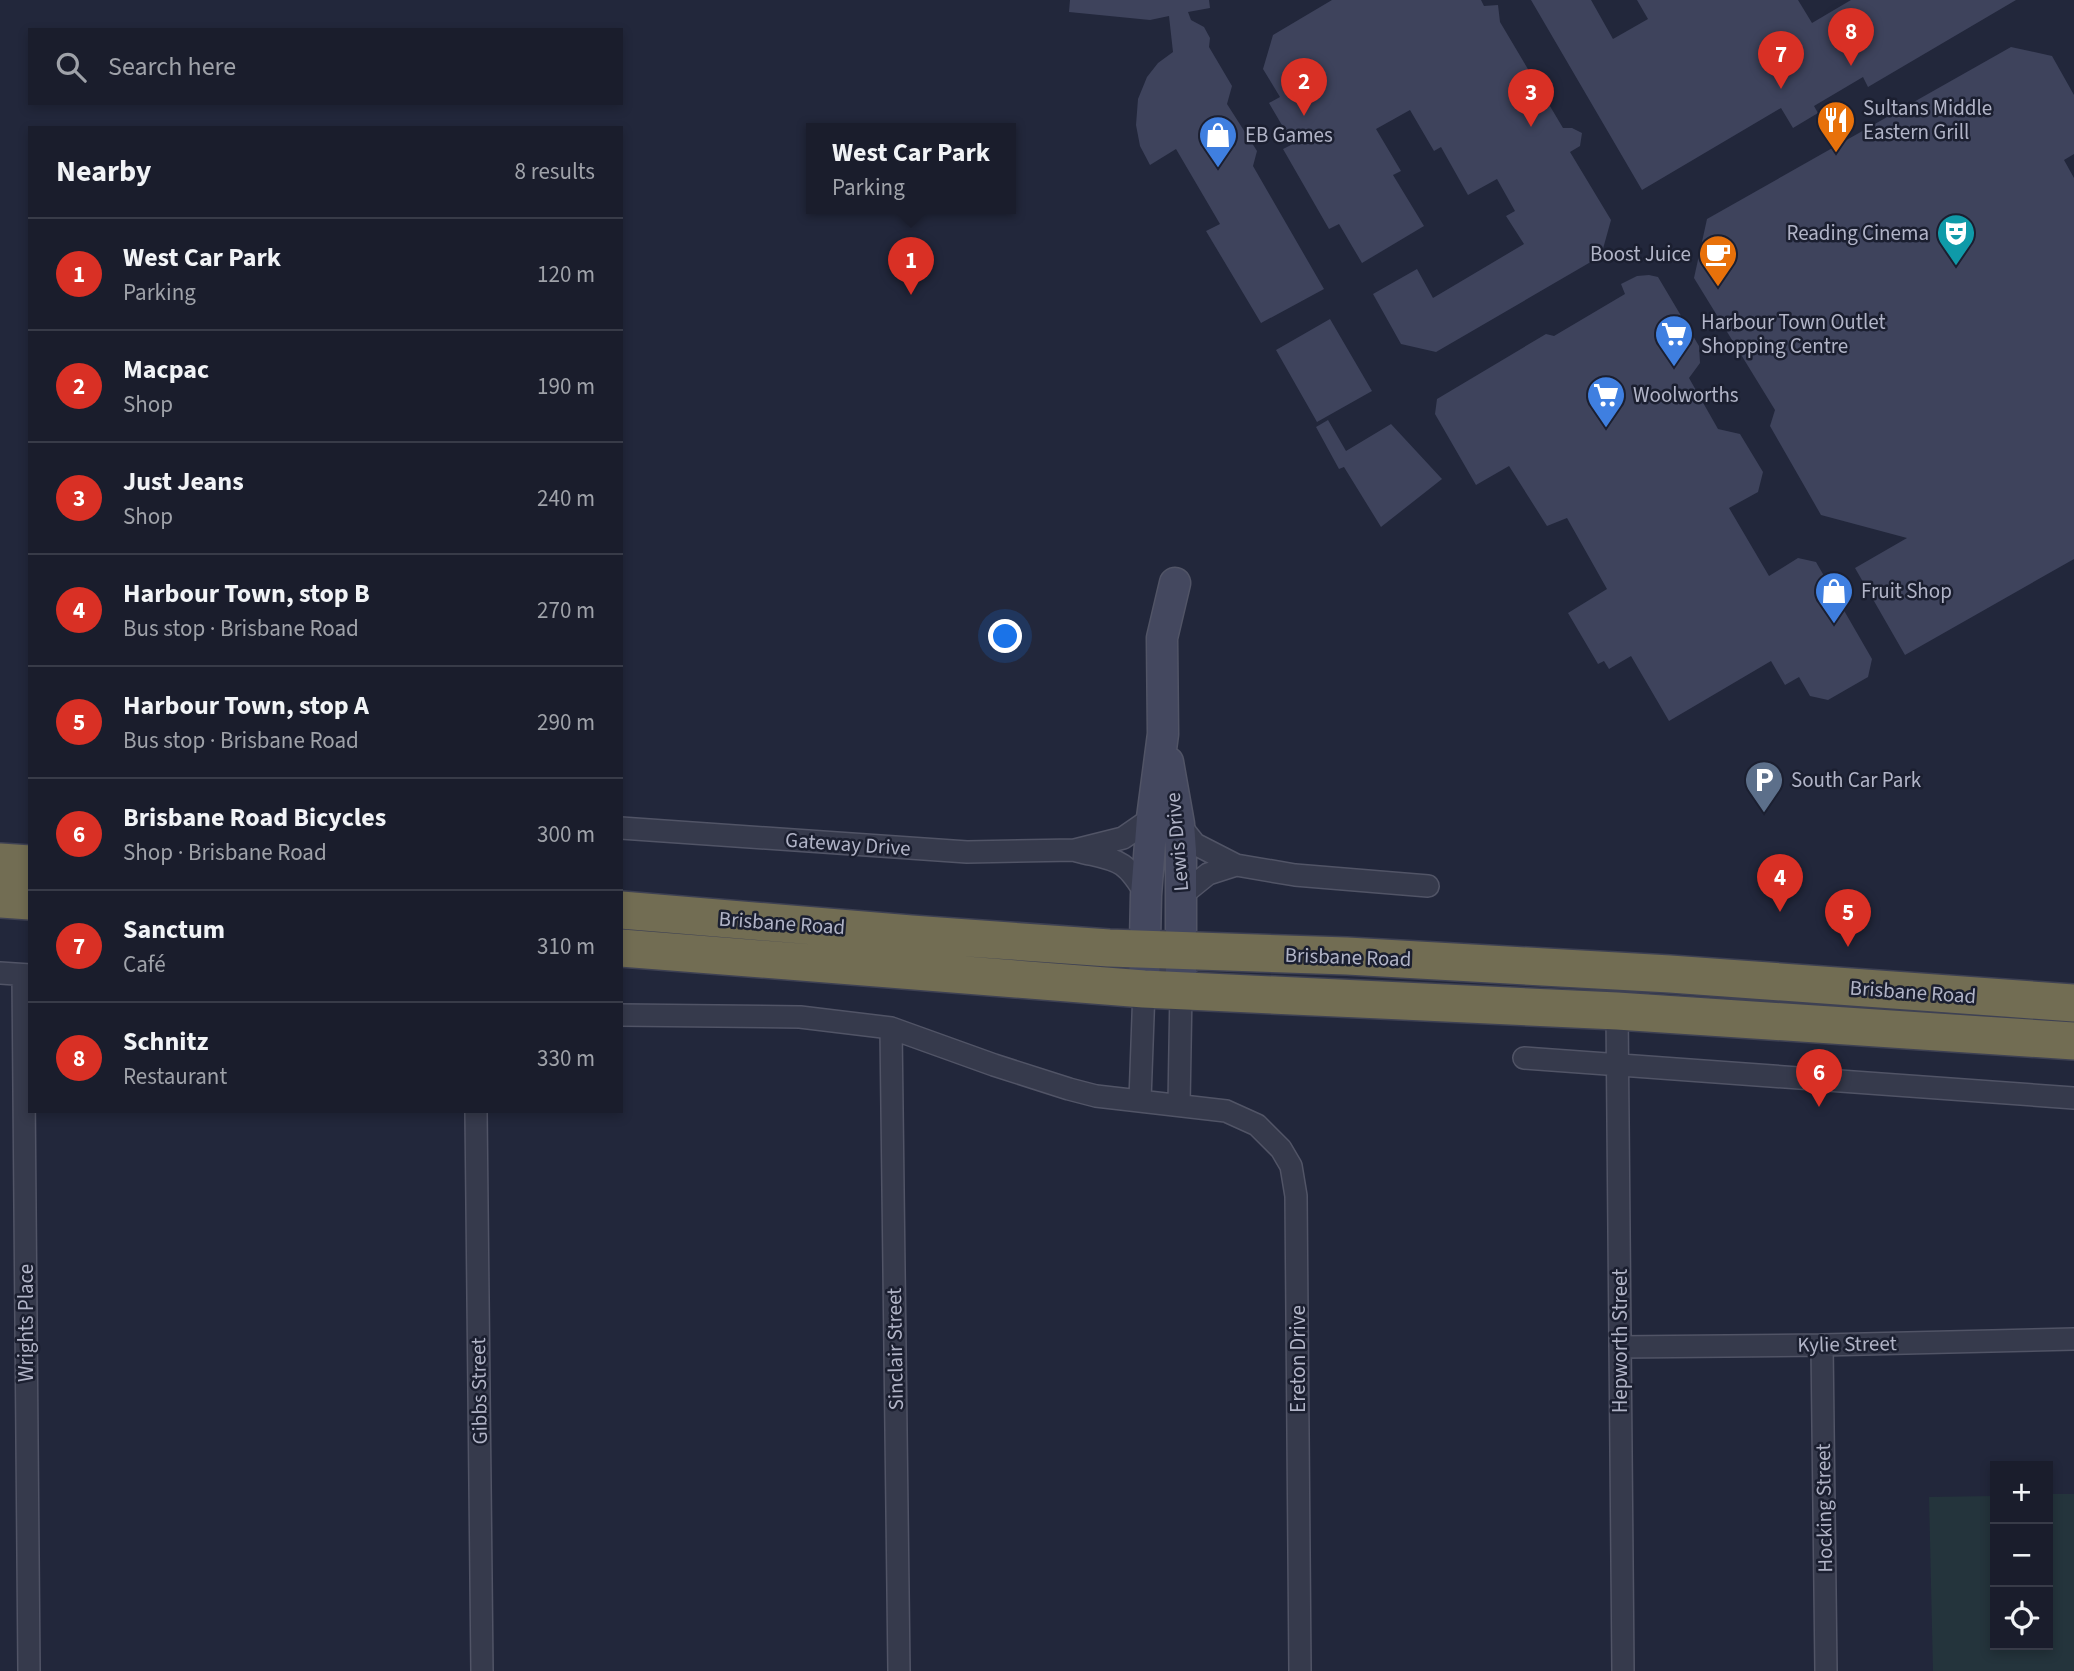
<!DOCTYPE html>
<html lang="en">
<head>
<meta charset="utf-8">
<style>
	body { margin:0; font-family:"Source Sans 3",sans-serif; background:#232634; color:#f1f3f6 }
	.controls { position:absolute; right:21px; bottom:21px; display:grid; overflow:hidden; border-radius:0px; box-shadow:0 4px 10px #0003 }
	.controls button { width:63px; height:63px; display:grid; place-items:center; padding:0; border:0; border-bottom:2px solid #383b48; background:#1a1d2c; color:#f1f3f6; font:35px sans-serif }
	.you { position:absolute; left:1006px; top:637px; width:24px; height:24px; margin:-18px; border:5px solid #fff; border-radius:50%; background:#1a73e8; box-shadow:0 0 0 10px #1a73e833 }
	.badge { display:grid; place-items:center; width:46px; height:46px; border-radius:50%; background:#d93025; color:#fff; font-size:23px; font-weight:700 }
	.pin { position:absolute; translate:-50% -58px; filter:drop-shadow(0 2px 4px #0008) }
	.pin::after { content:''; position:absolute; top:37px; width:24px; height:21px; background:inherit; clip-path:polygon(0 0,100% 0,50% 100%) }
	.popup { position:absolute; left:806px; top:123px; width:210px; height:91px; box-sizing:border-box; display:grid; place-content:center; border-radius:0px; background:#1a1d2c; filter:drop-shadow(0 2px 5px #0005); font-size:23px; white-space:nowrap; color:#9fa2a9 }
	.popup b { font-size:26px; color:#f1f3f6 }
	.popup::after { content:''; position:absolute; left:50%; top:100%; margin-left:-14px; border:14px solid transparent; border-top-color:#1a1d2c }
	.list { margin:0; padding:0; list-style:none }
	h2 { display:flex; justify-content:space-between; align-items:center; height:91px; margin:0; padding:0 28px; font-size:30px }
	h2 small { font-size:23px; font-weight:400; color:#9fa2a9 }
	.list li { display:grid; grid-template-columns:46px 1fr auto; gap:21px; align-items:center; box-sizing:border-box; height:112px; padding:0 28px; border-top:2px solid #383b48 }
	.list b { display:block; font-size:26px; white-space:nowrap }
	.list p { margin:0; font-size:23px; white-space:nowrap; color:#9fa2a9 }
	.list em { font-size:23px; font-style:normal; color:#9fa2a9 }
	.icon { flex:none; width:38px; height:38px; fill:none; stroke:currentColor; stroke-width:2; stroke-linecap:round; stroke-linejoin:round }
	.map { position:relative; flex:none; width:2074px; height:1671px; overflow:hidden }
	.search { position:absolute; background:#1a1d2c; box-shadow:0 4px 10px #0003; left:28px; top:28px; width:595px; height:77px; display:flex; align-items:center; gap:18px; box-sizing:border-box; padding:0 24px; border-radius:0px; color:#9fa2a9; font-size:26px }
	.panel { position:absolute; background:#1a1d2c; box-shadow:0 4px 10px #0003; left:28px; top:126px; width:595px; height:987px; border-radius:0px }
	.map>svg:first-child { display:block }
	.green { fill:#24343c }
	.building { fill:#3e435c }
	.lines { fill:none; stroke-linecap:round; stroke-linejoin:round }
	.street-casing { stroke:#515466; stroke-width:24 }
	.secondary-casing { stroke:#515466; stroke-width:33 }
	.highway-casing { stroke:#3e4153; stroke-width:40 }
	.street { stroke:#363a4c; stroke-width:21 }
	.secondary { stroke:#44485f; stroke-width:30 }
	.highway { stroke:#726d53; stroke-width:37 }
	.labels { text-anchor:middle; dominant-baseline:central; stroke-width:5; stroke-linejoin:round; paint-order:stroke }
	.poi-label { font-size:21px; fill:#b1b4c7; stroke:#1b1f30; text-anchor:start }
	.street-label { font-size:21px; fill:#b1b4c7; stroke:#1b1f30 }
</style>
</head>
<body>
<div class="map">
<svg width="2074" height="1671" viewBox="0 0 2074 1671">
	<rect width="100%" height="100%" fill="#22273b"/>
	<!-- green -->
	<path class="green" d="M2048 1494H2074V1671H1933L1929 1497 1995 1496V1645H2048Z"/>
	<!-- building -->
	<path class="building" d="M1070 0H1209L1210 8 1188 12 1191 20 1204 27 1210 38 1209 47 1232 86 1227 104 1257 151 1253 166 1324 289 1261 323 1206 231 1220 224 1176 149 1150 165 1140 146 1136 125 1138 99 1147 77 1158 63 1173 52 1169 16 1150 20 1069 12Z
		M1332 0H1481L1484 6 1498 5 1500 22 1563 128H1572L1582 133 1580 146 1570 152 1611 220 1601 256 1436 352 1401 344 1373 294 1417 269 1433 298 1524 244 1506 216 1515 211 1497 179 1468 195 1441 147 1434 151 1410 110 1376 129 1401 171 1393 175 1424 226 1362 263 1339 224 1329 229 1283 149 1293 144 1269 103 1280 97 1263 69 1273 35Z
		M1531 0H1591L1613 39 1648 19 1637 0H1798L1812 23 1851 0H2016L1868 87 1863 77 1814 106 1818 113 1793 128 1781 108 1642 190Z
		M2011 47 2052 56 2074 95V154L2064 160 2074 178V559L1905 655 1855 568 1907 538 1821 515 1770 426 1775 410 1694 278 1707 219Z
		M1649 275 1658 277 1699 346 1700 363 1689 378 1718 429 1740 434 1763 472 1758 492 1729 508 1769 576 1798 558 1816 562 1872 659 1868 677 1828 700 1810 696 1799 677 1785 685 1771 661 1669 721 1631 656 1609 669 1604 661 1598 664 1568 613 1607 589 1567 518 1547 526 1509 466 1476 485 1435 414 1437 399 1546 334 1554 336 1625 294 1621 284 1637 276Z
		M1330 319 1372 391 1317 422 1276 350Z
		M1328 420 1346 451 1391 424 1442 479 1381 527 1344 467 1339 469 1316 427Z"/>
	<g class="lines">
		<defs>
			<path id="street" d="M1179 824 1195 844 1236 865 1295 875 1428 886
				M621 828 967 852 1075 850 1123 838 1152 818
				M1077 851C1117 861 1124 857 1146 895
				M1182 895 1208 874 1236 865
				M0 973 30 975
				M23 975 29 1671
				M1617 1011 1623 1671
				M621 1015 800 1017 891 1028 994 1065 1069 1089 1096 1096 1226 1111 1257 1125 1281 1149 1291 1166 1296 1196 1300 1671
				M891 1028 899 1671
				M1524 1058 2074 1098
				M1140 1100 1144 989
				M1179 1105 1181 990
				M476 1111 482 1671
				M1822 1345 1826 1671
				M1620 1347 1822 1345 2074 1339"/>
			<path id="secondary" d="M1168 762 1179 824 1181 851V990
				M1144 989 1146 895 1152 818 1163 734 1162 638 1175 583"/>
			<path id="highway" d="M0 862 30 864
				M0 899 30 901
				M621 910 911 934 1109 948 1347 956 1670 974 2074 1003
				M621 948 1144 989 1617 1011 2074 1041"/>
		</defs>
		<!-- street casing -->
		<use href="#street" class="street-casing"/>
		<!-- secondary casing -->
		<use href="#secondary" class="secondary-casing"/>
		<!-- highway casing -->
		<use href="#highway" class="highway-casing"/>
		<!-- street -->
		<use href="#street" class="street"/>
		<!-- secondary -->
		<use href="#secondary" class="secondary"/>
		<!-- highway -->
		<use href="#highway" class="highway"/>
	</g>
	<!-- icons -->
	<defs>
		<symbol id="restaurant-pin" viewBox="-11 -11 22 30"><path d="M0 17L-7.5 6A9.5 9.5 0 1 1 7.5 6Z" fill="#e8710a" stroke="#1b1f30"/><path d="M-5-6h1v4h1v-4h1v4h1v-4h1v5L-1.5 .5V6h-2V.5L-5-1ZM5-6V6H3V1.5H1.5Q1.5-4 5-6Z" fill="#fff"/></symbol>
		<symbol id="shop-pin" viewBox="-11 -11 22 30"><path d="M0 17L-7.5 6A9.5 9.5 0 1 1 7.5 6Z" fill="#3f7fe0" stroke="#1b1f30"/><path d="M-5-2.5h2.3a2.7 3.5 0 0 1 5.4 0H5L5.5 6h-11ZM-1.5-2.5h3a1.5 2.3 0 0 0-3 0Z" fill="#fff"/></symbol>
		<symbol id="theatre-pin" viewBox="-11 -11 22 30"><path d="M0 17L-7.5 6A9.5 9.5 0 1 1 7.5 6Z" fill="#0f9aa8" stroke="#1b1f30"/><path d="M-5-5.5Q0-4 5-5.5V0Q5 5 0 6Q-5 5-5 0ZM-3.3-2.5H-1v1.5H-3.3ZM1-2.5H3.3v1.5H1ZM-2.8 1Q0 5.5 2.8 1Z" fill="#fff"/></symbol>
		<symbol id="cafe-pin" viewBox="-11 -11 22 30"><path d="M0 17L-7.5 6A9.5 9.5 0 1 1 7.5 6Z" fill="#e8710a" stroke="#1b1f30"/><path d="M-5.5-4.5H6V0H3Q3 3.5 0 3.5H-2.5Q-5.5 3.5-5.5 0ZM3-3.2v2h1.7v-2ZM-6 4.5H4V6H-6Z" fill="#fff"/></symbol>
		<symbol id="supermarket-pin" viewBox="-11 -11 22 30"><path d="M0 17L-7.5 6A9.5 9.5 0 1 1 7.5 6Z" fill="#3f7fe0" stroke="#1b1f30"/><path d="M-6-5.5h2.5l.6 2H6L4.5 2H-2.5L-4.4-4H-6ZM-1.5 3.2a1.3 1.3 0 1 0 .1 0ZM3 3.2a1.3 1.3 0 1 0 .1 0Z" fill="#fff"/></symbol>
		<symbol id="parking-pin" viewBox="-11 -11 22 30"><path d="M0 17L-7.5 6A9.5 9.5 0 1 1 7.5 6Z" fill="#5c6f8a" stroke="#1b1f30"/><path d="M-3.5-5.5H1a3.5 3.5 0 0 1 0 7H-1V5.5H-3.5ZM-1-3.4V-.6H.8a1.4 1.4 0 0 0 0-2.8Z" fill="#fff"/></symbol>
	</defs>
	<g fill-rule="evenodd">
		<use href="#restaurant-pin" x="1814" y="98" width="44" height="60"/>
		<use href="#shop-pin" x="1196" y="113" width="44" height="60"/>
		<use href="#theatre-pin" x="1934" y="211" width="44" height="60"/>
		<use href="#cafe-pin" x="1696" y="232" width="44" height="60"/>
		<use href="#supermarket-pin" x="1652" y="312" width="44" height="60"/>
		<use href="#supermarket-pin" x="1584" y="373" width="44" height="60"/>
		<use href="#shop-pin" x="1812" y="569" width="44" height="60"/>
		<use href="#parking-pin" x="1742" y="758" width="44" height="60"/>
	</g>
	<g class="labels">
		<!-- poi labels -->
		<g class="poi-label">
			<text x="1863" y="108">Sultans Middle<tspan x="1863" dy="24">Eastern Grill</tspan></text>
			<text x="1245" y="135">EB Games</text>
			<text x="1929" y="233" text-anchor="end">Reading Cinema</text>
			<text x="1691" y="254" text-anchor="end">Boost Juice</text>
			<text x="1701" y="322">Harbour Town Outlet<tspan x="1701" dy="24">Shopping Centre</tspan></text>
			<text x="1633" y="395">Woolworths</text>
			<text x="1861" y="591">Fruit Shop</text>
			<text x="1791" y="780">South Car Park</text>
		</g>
		<!-- street labels -->
		<g class="street-label">
			<text transform="translate(1177 842) rotate(-95)">Lewis Drive</text>
			<text transform="translate(848 844) rotate(4)">Gateway Drive</text>
			<text transform="translate(782 923) rotate(4)">Brisbane Road</text>
			<text transform="translate(1348 957) rotate(2)">Brisbane Road</text>
			<text transform="translate(1913 992) rotate(4)">Brisbane Road</text>
			<text transform="translate(26 1323) rotate(-90)">Wrights Place</text>
			<text transform="translate(1620 1341) rotate(-90)">Hepworth Street</text>
			<text transform="translate(1847 1344) rotate(-1)">Kylie Street</text>
			<text transform="translate(895 1349) rotate(-91)">Sinclair Street</text>
			<text transform="translate(1298 1359) rotate(-90)">Ereton Drive</text>
			<text transform="translate(479 1391) rotate(-91)">Gibbs Street</text>
			<text transform="translate(1824 1508) rotate(-91)">Hocking Street</text>
		</g>
	</g>
</svg>
<div class="controls">
<button>+</button>
<button>−</button>
<button><svg class="icon" aria-label="locate" viewBox="0 0 24 24"><circle cx="12" cy="12" r="6"/><path d="M12 2v4M12 18v4M2 12h4M18 12h4"/></svg></button>
</div>
<div class="you"></div>
<div class="pin badge" style="left:911px;top:295px">1</div>
<div class="popup"><b>West Car Park</b>Parking</div>
<div class="pin badge" style="left:1304px;top:116px">2</div>
<div class="pin badge" style="left:1531px;top:127px">3</div>
<div class="pin badge" style="left:1780px;top:912px">4</div>
<div class="pin badge" style="left:1848px;top:947px">5</div>
<div class="pin badge" style="left:1819px;top:1107px">6</div>
<div class="pin badge" style="left:1781px;top:89px">7</div>
<div class="pin badge" style="left:1851px;top:66px">8</div>
<div class="search"><svg class="icon" aria-label="search" viewBox="0 0 24 24"><circle cx="10" cy="10" r="6"/><path d="M15 15l6 6"/></svg>Search here</div>
<section class="panel">
<h2>Nearby<small>8 results</small></h2>
<ul class="list">
<li><span class="badge">1</span><div><b>West Car Park</b><p>Parking</p></div><em>120 m</em></li>
<li><span class="badge">2</span><div><b>Macpac</b><p>Shop</p></div><em>190 m</em></li>
<li><span class="badge">3</span><div><b>Just Jeans</b><p>Shop</p></div><em>240 m</em></li>
<li><span class="badge">4</span><div><b>Harbour Town, stop B</b><p>Bus stop · Brisbane Road</p></div><em>270 m</em></li>
<li><span class="badge">5</span><div><b>Harbour Town, stop A</b><p>Bus stop · Brisbane Road</p></div><em>290 m</em></li>
<li><span class="badge">6</span><div><b>Brisbane Road Bicycles</b><p>Shop · Brisbane Road</p></div><em>300 m</em></li>
<li><span class="badge">7</span><div><b>Sanctum</b><p>Café</p></div><em>310 m</em></li>
<li><span class="badge">8</span><div><b>Schnitz</b><p>Restaurant</p></div><em>330 m</em></li>
</ul>
</section>
</div>
</body>
</html>
